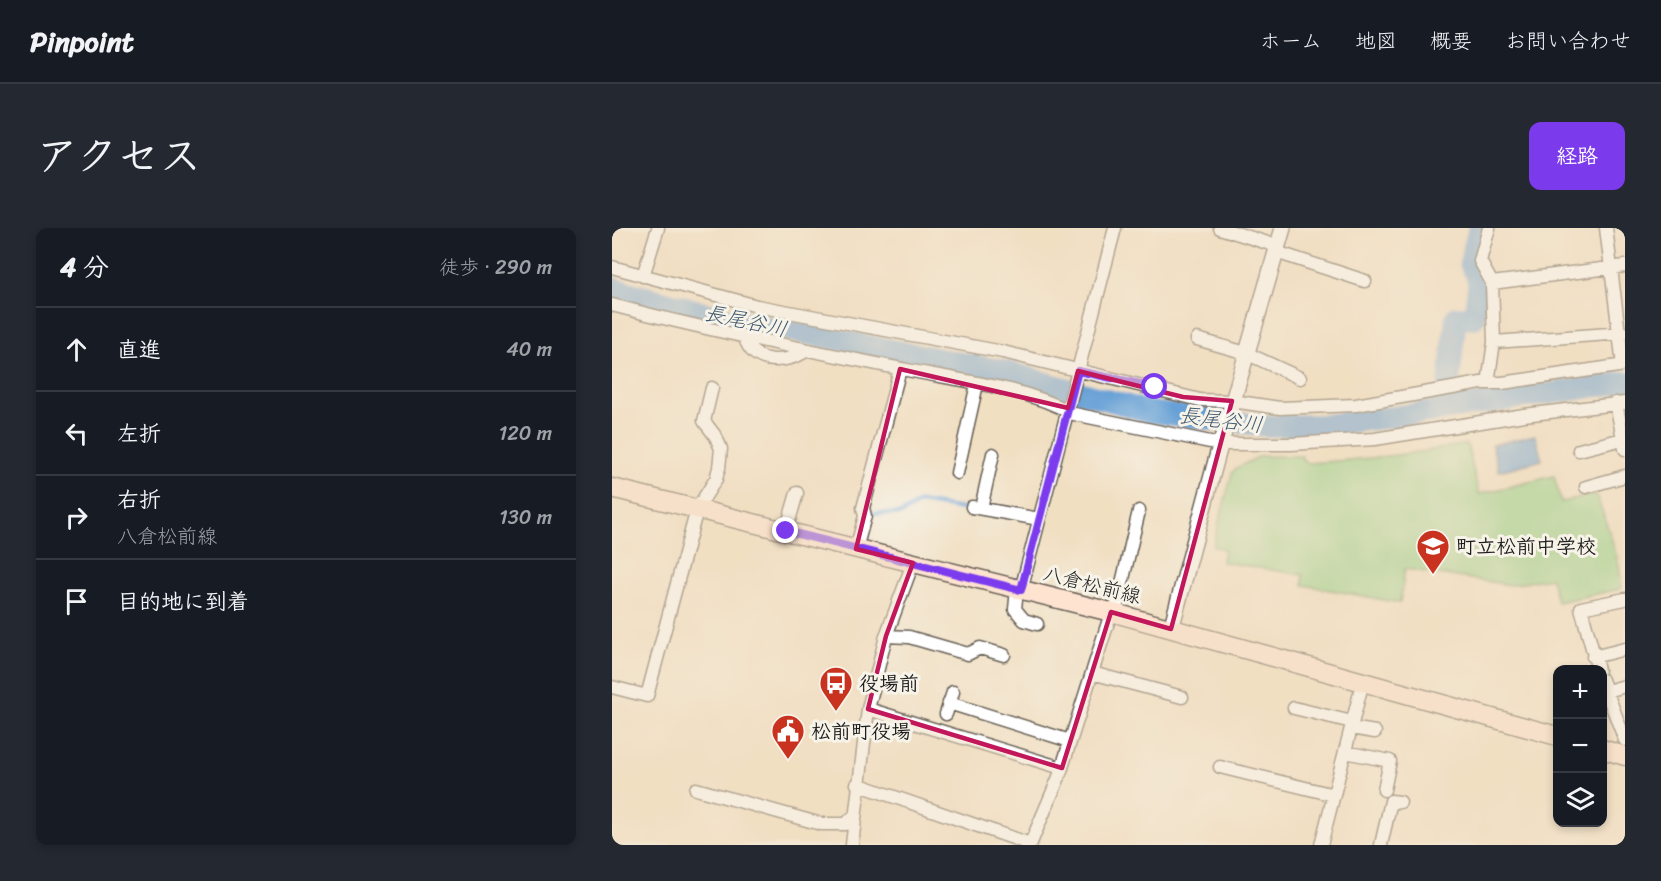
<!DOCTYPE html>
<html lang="ja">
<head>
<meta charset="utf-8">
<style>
	body { margin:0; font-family:Sriracha,"Klee One",sans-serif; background:#242831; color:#f1f3f6 }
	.controls { position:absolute; right:18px; bottom:18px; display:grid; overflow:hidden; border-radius:12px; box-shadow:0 3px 9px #0003 }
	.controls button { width:54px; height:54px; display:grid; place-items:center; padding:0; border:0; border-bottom:2px solid #363941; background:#171b24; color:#f1f3f6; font:30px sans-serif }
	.stop { position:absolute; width:18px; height:18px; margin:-14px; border:4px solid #7c3aed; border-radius:50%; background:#fff }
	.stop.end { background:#7c3aed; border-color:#fff; box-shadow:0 2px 6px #0008 }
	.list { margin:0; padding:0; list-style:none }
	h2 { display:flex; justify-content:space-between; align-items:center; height:78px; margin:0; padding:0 24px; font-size:26px }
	h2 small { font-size:20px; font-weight:400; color:#9ea1a6 }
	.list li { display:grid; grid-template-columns:39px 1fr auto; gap:18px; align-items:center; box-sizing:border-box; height:84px; padding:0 24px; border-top:2px solid #363941 }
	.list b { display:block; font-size:22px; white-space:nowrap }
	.list p { margin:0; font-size:20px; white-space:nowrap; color:#9ea1a6 }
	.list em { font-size:20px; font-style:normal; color:#9ea1a6 }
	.icon { flex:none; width:33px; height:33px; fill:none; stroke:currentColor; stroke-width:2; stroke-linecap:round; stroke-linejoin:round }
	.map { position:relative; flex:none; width:1013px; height:617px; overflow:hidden; border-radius:12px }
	header { display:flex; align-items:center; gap:36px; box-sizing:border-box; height:84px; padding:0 30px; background:#171b24; border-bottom:2px solid #363941 }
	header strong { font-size:28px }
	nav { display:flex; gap:33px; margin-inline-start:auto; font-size:21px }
	.intro { display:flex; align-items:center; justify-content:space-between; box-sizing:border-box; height:144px; padding:0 36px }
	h1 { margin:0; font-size:42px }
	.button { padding:15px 27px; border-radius:12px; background:#7c3aed; color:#fff; font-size:21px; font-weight:700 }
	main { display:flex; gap:36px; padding:0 36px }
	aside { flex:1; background:#171b24; border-radius:12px; box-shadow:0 3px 9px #0003 }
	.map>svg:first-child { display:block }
	.green { fill:#90d187; stroke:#567652; stroke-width:1.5 }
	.water { fill:#68a1d7; stroke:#425e7a; stroke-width:1.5 }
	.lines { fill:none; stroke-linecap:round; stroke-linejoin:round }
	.stream { stroke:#68a1d7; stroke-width:4 }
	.river { stroke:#68a1d7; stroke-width:22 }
	.minor-casing { stroke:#676056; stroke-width:15 }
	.tertiary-casing { stroke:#676056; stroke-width:18 }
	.secondary-casing { stroke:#676056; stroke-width:21 }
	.minor { stroke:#fff; stroke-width:12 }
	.tertiary { stroke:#fff; stroke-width:15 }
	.secondary { stroke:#fee3d1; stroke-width:18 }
	.route { stroke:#7c3aed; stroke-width:8 }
	.marked { fill:none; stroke:#c2185b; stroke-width:4.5; stroke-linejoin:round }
	.labels { text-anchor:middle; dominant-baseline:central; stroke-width:6; stroke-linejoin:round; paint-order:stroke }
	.poi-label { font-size:20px; font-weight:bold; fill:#1c1c1c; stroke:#f7f3e8; text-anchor:start }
	.street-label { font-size:20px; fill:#1c1c1c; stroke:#f7f3e8 }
	.water-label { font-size:21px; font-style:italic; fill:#3e5870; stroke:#f7f3e8 }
</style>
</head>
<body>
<header>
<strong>Pinpoint</strong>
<nav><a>ホーム</a><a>地図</a><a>概要</a><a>お問い合わせ</a></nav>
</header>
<div class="intro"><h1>アクセス</h1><a class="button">経路</a></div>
<main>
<aside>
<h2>4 分<small>徒歩 · 290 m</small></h2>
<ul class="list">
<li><svg class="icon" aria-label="ahead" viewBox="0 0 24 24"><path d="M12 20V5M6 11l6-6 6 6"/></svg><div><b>直進</b></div><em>40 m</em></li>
<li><svg class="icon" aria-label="left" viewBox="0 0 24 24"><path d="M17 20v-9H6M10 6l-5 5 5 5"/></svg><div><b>左折</b></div><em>120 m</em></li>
<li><svg class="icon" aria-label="right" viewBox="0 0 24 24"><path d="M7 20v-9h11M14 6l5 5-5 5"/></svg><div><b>右折</b><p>八倉松前線</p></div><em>130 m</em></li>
<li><svg class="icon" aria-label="arrive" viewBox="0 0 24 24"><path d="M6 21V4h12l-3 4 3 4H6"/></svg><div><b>目的地に到着</b></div></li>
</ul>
</aside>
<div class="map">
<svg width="1013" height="617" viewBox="0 0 1013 617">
	<rect width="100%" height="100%" fill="#f7f3e8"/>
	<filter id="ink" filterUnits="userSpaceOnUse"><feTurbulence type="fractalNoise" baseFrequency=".0167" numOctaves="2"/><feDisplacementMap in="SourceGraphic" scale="12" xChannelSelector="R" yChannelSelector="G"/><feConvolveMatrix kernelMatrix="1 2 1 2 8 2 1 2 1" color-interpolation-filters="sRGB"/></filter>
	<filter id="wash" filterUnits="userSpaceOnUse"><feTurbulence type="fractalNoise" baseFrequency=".008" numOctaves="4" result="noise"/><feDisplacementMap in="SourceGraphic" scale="24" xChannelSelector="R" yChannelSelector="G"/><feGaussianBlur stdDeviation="1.35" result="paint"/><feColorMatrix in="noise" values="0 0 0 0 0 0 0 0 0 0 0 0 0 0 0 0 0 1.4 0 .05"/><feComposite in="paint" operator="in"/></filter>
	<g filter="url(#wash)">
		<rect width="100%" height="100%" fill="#f1dfc2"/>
		<!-- green -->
		<path class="green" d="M855 216 867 266 942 248 949 274 984 266C991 287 1013 341 1008 361L945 374 939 350 898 357 793 341 788 375 691 357V347L610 334 612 321 601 318 620 245 624 240 648 228H690L691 233 696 235C750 232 802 226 855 216Z"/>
		<!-- water -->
		<path class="water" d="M923 207 930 232 887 243 880 217Z"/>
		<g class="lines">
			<!-- stream -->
			<path class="stream" d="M258 285 289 286 308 274 357 282"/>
			<!-- river -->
			<path class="river" d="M0 60 124 93 393 143 538 184 656 198 713 197 789 188 1013 154
				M834 181 844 89 862 90 867 52 858 35 867 0"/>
		</g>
	</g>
	<g filter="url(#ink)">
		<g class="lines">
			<defs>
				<path id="minor" d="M608 0 665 18
					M994 0 1011 137
					M664 24 753 53
					M0 39 145 78 391 124 588 172 620 173 668 180 744 177 869 155H890L1013 137
					M31 48 46 0
					M880 55 1013 38
					M0 77C98 103 196 122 295 142 351 153 412 159 462 186L608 216H679L763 211 912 187 1013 175
					M133 110C141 138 175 136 195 122
					M585 111 634 125 688 150
					M882 114 1012 105
					M876 155 882 114 880 55 868 33 877 0
					M1004 175 1013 221
					M967 222 1011 211
					M345 245 365 156
					M974 259 1013 248
					M360 279 427 291
					M369 280 381 226
					M174 303 185 265
					M244 321 253 288 251 280 288 141
					M405 361 403 381 412 392 425 396
					M409 362 503 0
					M503 385 527 283
					M274 408 297 409 356 426 368 420 392 427
					M981 429 1013 421
					M986 442 969 380 1013 371
					M480 445 570 469
					M990 452 1013 512
					M0 459 35 468 85 281 104 251 107 240 109 221 104 209 92 193 100 160
					M995 463 1013 458
					M337 475 458 513
					M682 480 740 494
					M256 481 450 540
					M334 486 341 464
					M739 500 763 504
					M733 524 778 533 772 562
					M608 539 722 567
					M245 556 418 616
					M84 561 209 596H234L242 588
					M240 617 256 481 274 408 301 335
					M418 617 447 549 499 385
					M709 617 751 453
					M769 617 779 573 788 574"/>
				<path id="tertiary" d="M559 401 606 225 671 0"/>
				<path id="secondary" d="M0 260 503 385 945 508
					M990 521 1013 528"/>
			</defs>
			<!-- minor casing -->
			<use href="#minor" class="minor-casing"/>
			<!-- tertiary casing -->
			<use href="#tertiary" class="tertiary-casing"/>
			<!-- secondary casing -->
			<use href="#secondary" class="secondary-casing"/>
			<!-- minor -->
			<use href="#minor" class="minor"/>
			<!-- tertiary -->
			<use href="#tertiary" class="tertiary"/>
			<!-- secondary -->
			<use href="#secondary" class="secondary"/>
		</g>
	</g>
	<g class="lines" filter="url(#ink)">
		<!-- route -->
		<path class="route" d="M174 303 409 362 466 143 543 159"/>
	</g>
	<!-- marked area -->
	<path d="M0 0H1013V617H0ZM288 141 456 180 466 143 571 169 620 173 559 401 499 384 450 540 256 481 274 408 301 335 244 321Z" fill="#f1dfc2" fill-opacity=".55" fill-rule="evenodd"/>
	<path class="marked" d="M288 141 456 180 466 143 571 169 620 173 559 401 499 384 450 540 256 481 274 408 301 335 244 321Z"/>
	<!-- icons -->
	<defs>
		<symbol id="school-pin" viewBox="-11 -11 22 30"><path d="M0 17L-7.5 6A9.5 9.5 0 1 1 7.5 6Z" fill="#c8321e" stroke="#f7f3e8"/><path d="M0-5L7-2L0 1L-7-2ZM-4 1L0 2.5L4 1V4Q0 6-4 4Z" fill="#fff"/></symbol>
		<symbol id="bus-pin" viewBox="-11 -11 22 30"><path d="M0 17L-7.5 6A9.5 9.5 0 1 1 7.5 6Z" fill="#c8321e" stroke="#f7f3e8"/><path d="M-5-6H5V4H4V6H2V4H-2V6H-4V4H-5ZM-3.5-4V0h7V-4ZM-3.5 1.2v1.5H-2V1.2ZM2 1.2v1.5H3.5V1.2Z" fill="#fff"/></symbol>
		<symbol id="civic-pin" viewBox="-11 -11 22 30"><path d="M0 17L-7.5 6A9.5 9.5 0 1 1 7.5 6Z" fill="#c8321e" stroke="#f7f3e8"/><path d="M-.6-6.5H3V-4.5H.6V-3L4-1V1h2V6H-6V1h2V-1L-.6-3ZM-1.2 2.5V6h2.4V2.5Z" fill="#fff"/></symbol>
	</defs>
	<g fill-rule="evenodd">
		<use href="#school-pin" x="802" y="299" width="38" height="52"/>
		<use href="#bus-pin" x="205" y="436" width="38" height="52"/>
		<use href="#civic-pin" x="157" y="484" width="38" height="52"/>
	</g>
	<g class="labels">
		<!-- poi labels -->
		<g class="poi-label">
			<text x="844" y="318">町立松前中学校</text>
			<text x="247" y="455">役場前</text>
			<text x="199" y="503">松前町役場</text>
		</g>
		<!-- street labels -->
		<g class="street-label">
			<text transform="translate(480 357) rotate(14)">八倉松前線</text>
		</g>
		<!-- water labels -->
		<g class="water-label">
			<text transform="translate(134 93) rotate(12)">長尾谷川</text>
			<text transform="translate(609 192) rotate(7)">長尾谷川</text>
		</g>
	</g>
</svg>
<div class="controls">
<button>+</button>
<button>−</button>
<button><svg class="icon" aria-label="layers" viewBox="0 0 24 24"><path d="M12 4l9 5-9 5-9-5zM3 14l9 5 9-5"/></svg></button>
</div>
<div class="stop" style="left:543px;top:159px"></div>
<div class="stop end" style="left:174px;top:303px"></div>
</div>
</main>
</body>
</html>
